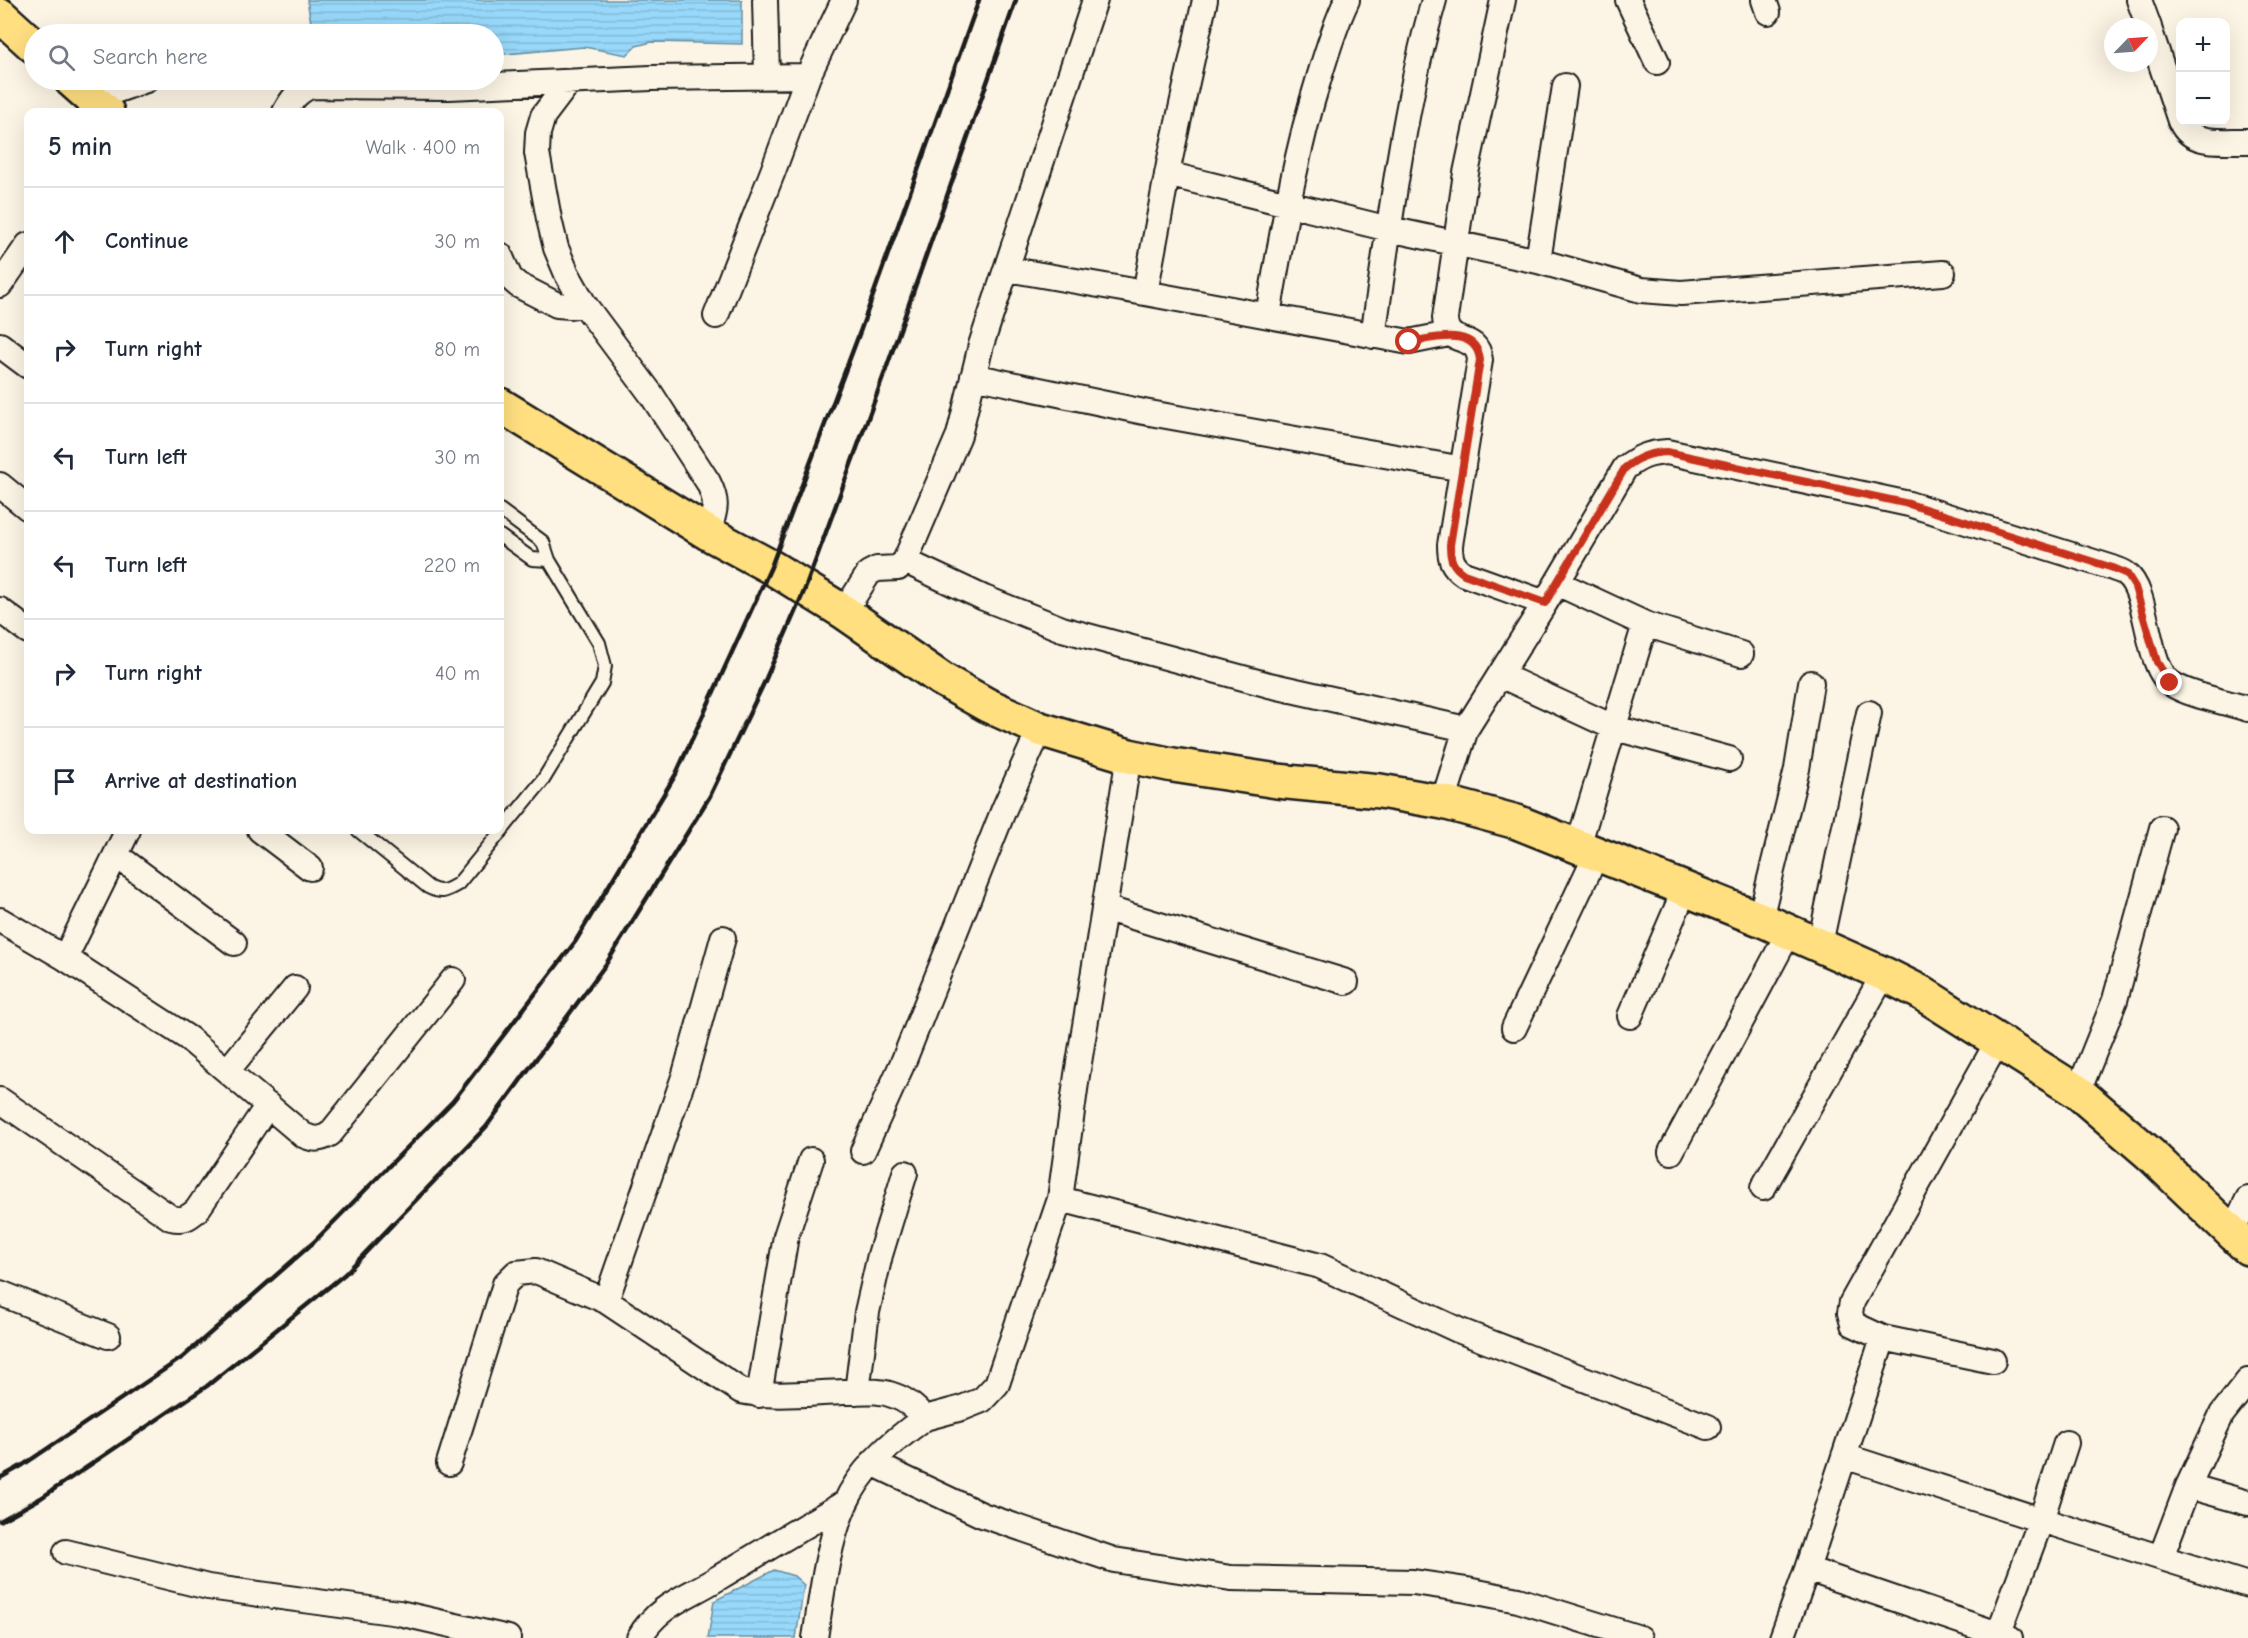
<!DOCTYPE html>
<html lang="en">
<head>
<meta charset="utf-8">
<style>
	body { margin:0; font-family:"Comic Neue",sans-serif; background:#f6f6f7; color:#1f2937 }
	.controls { position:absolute; right:18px; top:18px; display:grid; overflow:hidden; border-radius:12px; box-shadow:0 6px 24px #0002 }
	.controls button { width:54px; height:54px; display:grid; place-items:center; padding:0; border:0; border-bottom:2px solid #e0e1e3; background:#fff; color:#1f2937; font:30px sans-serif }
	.compass { position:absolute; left:2104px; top:18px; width:54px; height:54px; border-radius:50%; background:#fff; box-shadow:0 6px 24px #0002; rotate:65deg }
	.stop { position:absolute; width:18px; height:18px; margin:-14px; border:4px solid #c8321e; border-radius:50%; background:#fff }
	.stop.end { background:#c8321e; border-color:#fff; box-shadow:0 2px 6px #0008 }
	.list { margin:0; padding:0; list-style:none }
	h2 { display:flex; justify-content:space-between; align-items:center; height:78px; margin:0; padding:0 24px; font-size:26px }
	h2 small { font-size:20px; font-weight:400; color:#747a83 }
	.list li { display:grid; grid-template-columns:39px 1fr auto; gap:18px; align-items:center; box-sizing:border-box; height:108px; padding:0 24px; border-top:2px solid #e0e1e3 }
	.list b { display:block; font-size:22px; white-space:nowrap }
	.list em { font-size:20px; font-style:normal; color:#747a83 }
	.icon { flex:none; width:33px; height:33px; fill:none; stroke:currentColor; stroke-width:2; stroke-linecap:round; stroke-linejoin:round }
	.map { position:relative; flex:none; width:2248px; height:1638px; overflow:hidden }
	.search { position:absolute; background:#fff; box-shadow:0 6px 24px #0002; left:24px; top:24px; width:480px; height:66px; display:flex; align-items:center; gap:15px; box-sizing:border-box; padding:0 21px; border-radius:33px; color:#747a83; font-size:22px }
	.panel { position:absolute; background:#fff; box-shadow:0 6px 24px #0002; left:24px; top:108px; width:480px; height:726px; border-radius:12px }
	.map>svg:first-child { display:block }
	.water { fill:url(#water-rules); stroke:#668da1; stroke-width:1.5 }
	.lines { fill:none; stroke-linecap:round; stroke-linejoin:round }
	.service-casing { stroke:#1c1c1c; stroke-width:16 }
	.minor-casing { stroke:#1c1c1c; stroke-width:28 }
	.trunk-casing { stroke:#1c1c1c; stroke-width:38 }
	.service { stroke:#fcf5e5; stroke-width:12 }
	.minor { stroke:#fcf5e5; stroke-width:24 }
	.trunk { stroke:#ffdf80; stroke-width:33 }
	.rail { stroke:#1c1c1c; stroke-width:4.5 }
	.route { stroke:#c8321e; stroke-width:8 }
</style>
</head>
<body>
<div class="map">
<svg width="2248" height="1638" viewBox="0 0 2248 1638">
	<defs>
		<pattern id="water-rules" width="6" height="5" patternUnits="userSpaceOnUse" patternTransform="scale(1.5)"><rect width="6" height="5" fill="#98d8fa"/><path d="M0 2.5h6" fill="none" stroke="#82b9d6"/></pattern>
	</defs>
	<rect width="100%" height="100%" fill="#fcf5e5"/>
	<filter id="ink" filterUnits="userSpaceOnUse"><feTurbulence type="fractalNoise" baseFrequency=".0167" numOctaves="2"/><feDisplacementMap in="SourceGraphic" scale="12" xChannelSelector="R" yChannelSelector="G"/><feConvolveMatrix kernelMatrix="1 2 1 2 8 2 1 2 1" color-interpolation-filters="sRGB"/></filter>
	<g filter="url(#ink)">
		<!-- water -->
		<path class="water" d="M307 0H742V44L652 42 636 46 627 55 584 47 494 55V34H313Z
			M774 1570 794 1576 804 1585 796 1638H708L714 1601Z"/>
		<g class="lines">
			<defs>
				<path id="service" d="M500 536 532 559 549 560
					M358 830 428 887C441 894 446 891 458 884L543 780 602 683 605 666 599 643 549 560 543 542 500 510"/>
				<path id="minor" d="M765 0 767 75
					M1503 0 1466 173 1445 318C1446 349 1477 330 1480 360L1450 545C1450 559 1452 566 1464 574L1545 603
					M1628 0 1657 62
					M1764 0 1768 12
					M2139 0 2149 27
					M2149 28 2180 121
					M568 83 543 116 538 133 537 153 549 219 556 248 567 274 584 304 651 394 708 482C719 504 715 510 708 533
					M92 99 146 80
					M285 112C292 99 297 92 311 86L449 87 651 78 808 76
					M2181 122C2192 147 2225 140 2248 141
					M1167 174 1389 229 1538 261 1641 290 1681 293 1943 273
					M500 255 510 278 518 285 557 305 570 306 584 304
					M1538 261 1565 86
					M1007 269 1145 293 1409 342 1449 334
					M0 285 28 245
					M1145 293 1170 159 1205 0
					M1268 315C1282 235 1295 155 1319 78 1327 51 1335 25 1347 0
					M716 316 773 171 808 76 844 0
					M1373 336C1390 224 1403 109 1434 0
					M0 345 28 366
					M973 376 1144 412 1463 469
					M0 485 28 508
					M905 561 984 598 1062 629 1269 685 1466 729
					M1557 583 1645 624 1741 654
					M0 610 28 631
					M844 612 869 573 877 569 898 568 905 561 959 435 981 345 1095 0
					M1500 675 1615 728 1729 759
					M1443 802 1466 729 1545 603 1625 468C1639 457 1649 453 1667 452L1909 504 2113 568C2117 570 2123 571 2126 574 2150 592 2145 667 2172 684 2190 696 2227 702 2248 709
					M260 830 310 868
					M1578 846 1645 624
					M116 855 234 943
					M1104 908 1346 982
					M1760 919 1797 769 1811 683
					M0 920 65 958 188 1038 303 1135C314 1140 320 1140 330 1134L453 980
					M1820 944 1869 713
					M65 958 128 830
					M1630 1016 1685 889
					M1514 1028 1597 853
					M227 1071 295 988
					M2078 1092 2115 1000 2162 828
					M0 1100 171 1218C183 1221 188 1218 197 1210L268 1105
					M863 1151 904 1060 1004 809 1040 729
					M1671 1152 1789 932
					M1763 1188 1884 974
					M1060 1199 1320 1266 1458 1330 1708 1427
					M2232 1232 2248 1199
					M0 1293 108 1336
					M606 1301 685 1074 723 938
					M1993 1361 1883 1338 1853 1324 1850 1313 1852 1302 1998 1041
					M857 1392 867 1312 880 1255 905 1173
					M759 1395 786 1236 811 1160
					M1844 1456 2041 1520 2066 1443
					M449 1463 505 1284 516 1273 536 1271 606 1301 741 1391C775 1398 810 1393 844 1392 861 1392 879 1389 895 1396 907 1400 916 1409 925 1418L962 1408 982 1400 997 1384 1060 1199 1077 1075 1129 756
					M872 1463 982 1515 1114 1560 1231 1578 1413 1582 1467 1590 1518 1600 1640 1638
					M2188 1486 2248 1503
					M66 1552 208 1587 399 1613 508 1638
					M2161 1557 2188 1486 2222 1414 2248 1381
					M1807 1569 2010 1638
					M639 1638C659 1604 686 1598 718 1578 760 1553 802 1527 845 1503
					M815 1638C822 1594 827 1545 845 1504 861 1468 893 1440 925 1418
					M1782 1638 1807 1569 1883 1338
					M1997 1638 2041 1520 2248 1585"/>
				<path id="trunk" d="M0 15 34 46
					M71 80 107 112
					M500 405 708 533 771 567 844 612 941 679 987 705 1040 729 1129 756 1173 765 1277 781 1380 791 1443 802 1517 822 1760 919 1884 974 1920 992 2078 1092 2150 1154 2248 1248"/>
			</defs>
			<!-- service casing -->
			<use href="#service" class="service-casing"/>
			<!-- minor casing -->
			<use href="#minor" class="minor-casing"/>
			<!-- trunk casing -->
			<use href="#trunk" class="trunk-casing"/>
			<!-- service -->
			<use href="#service" class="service"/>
			<!-- minor -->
			<use href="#minor" class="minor"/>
			<!-- trunk -->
			<use href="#trunk" class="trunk"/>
			<!-- rail -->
			<path class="rail" d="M0 1478 23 1465 183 1357 314 1242 453 1101 575 942 676 774 771 567 861 329 979 0
				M0 1521 41 1498 207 1386 345 1274 486 1127 606 964 710 796 764 683 805 589 885 372 1016 0"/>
		</g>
	</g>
	<g class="lines" filter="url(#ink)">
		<!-- route -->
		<path class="route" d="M1409 342C1433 339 1476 325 1480 360L1450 545C1450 559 1452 566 1464 574L1545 603 1625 468C1639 457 1649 453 1667 452L1909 504 2113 568 2127 574 2135 587 2157 662 2170 683"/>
	</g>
</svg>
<div class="controls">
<button>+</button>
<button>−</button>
</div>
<svg class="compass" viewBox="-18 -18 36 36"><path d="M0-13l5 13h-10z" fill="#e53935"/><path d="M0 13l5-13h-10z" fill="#747a83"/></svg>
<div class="stop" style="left:1409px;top:342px"></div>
<div class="stop end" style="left:2170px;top:683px"></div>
<div class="search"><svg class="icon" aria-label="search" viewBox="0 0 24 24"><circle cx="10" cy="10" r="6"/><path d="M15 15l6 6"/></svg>Search here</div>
<section class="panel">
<h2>5 min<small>Walk · 400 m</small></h2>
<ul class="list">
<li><svg class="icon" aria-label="ahead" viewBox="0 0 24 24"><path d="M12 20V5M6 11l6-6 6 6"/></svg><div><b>Continue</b></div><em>30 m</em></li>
<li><svg class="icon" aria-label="right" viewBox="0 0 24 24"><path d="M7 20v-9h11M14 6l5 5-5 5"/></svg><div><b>Turn right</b></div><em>80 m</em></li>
<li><svg class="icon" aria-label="left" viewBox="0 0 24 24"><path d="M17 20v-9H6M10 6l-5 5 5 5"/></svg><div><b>Turn left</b></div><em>30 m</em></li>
<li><svg class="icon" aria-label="left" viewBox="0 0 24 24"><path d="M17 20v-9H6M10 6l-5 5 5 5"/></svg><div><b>Turn left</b></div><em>220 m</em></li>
<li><svg class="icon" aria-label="right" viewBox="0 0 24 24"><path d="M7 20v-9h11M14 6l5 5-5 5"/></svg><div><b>Turn right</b></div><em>40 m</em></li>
<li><svg class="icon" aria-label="arrive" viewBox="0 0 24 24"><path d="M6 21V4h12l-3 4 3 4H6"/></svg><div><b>Arrive at destination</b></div></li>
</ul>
</section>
</div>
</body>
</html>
